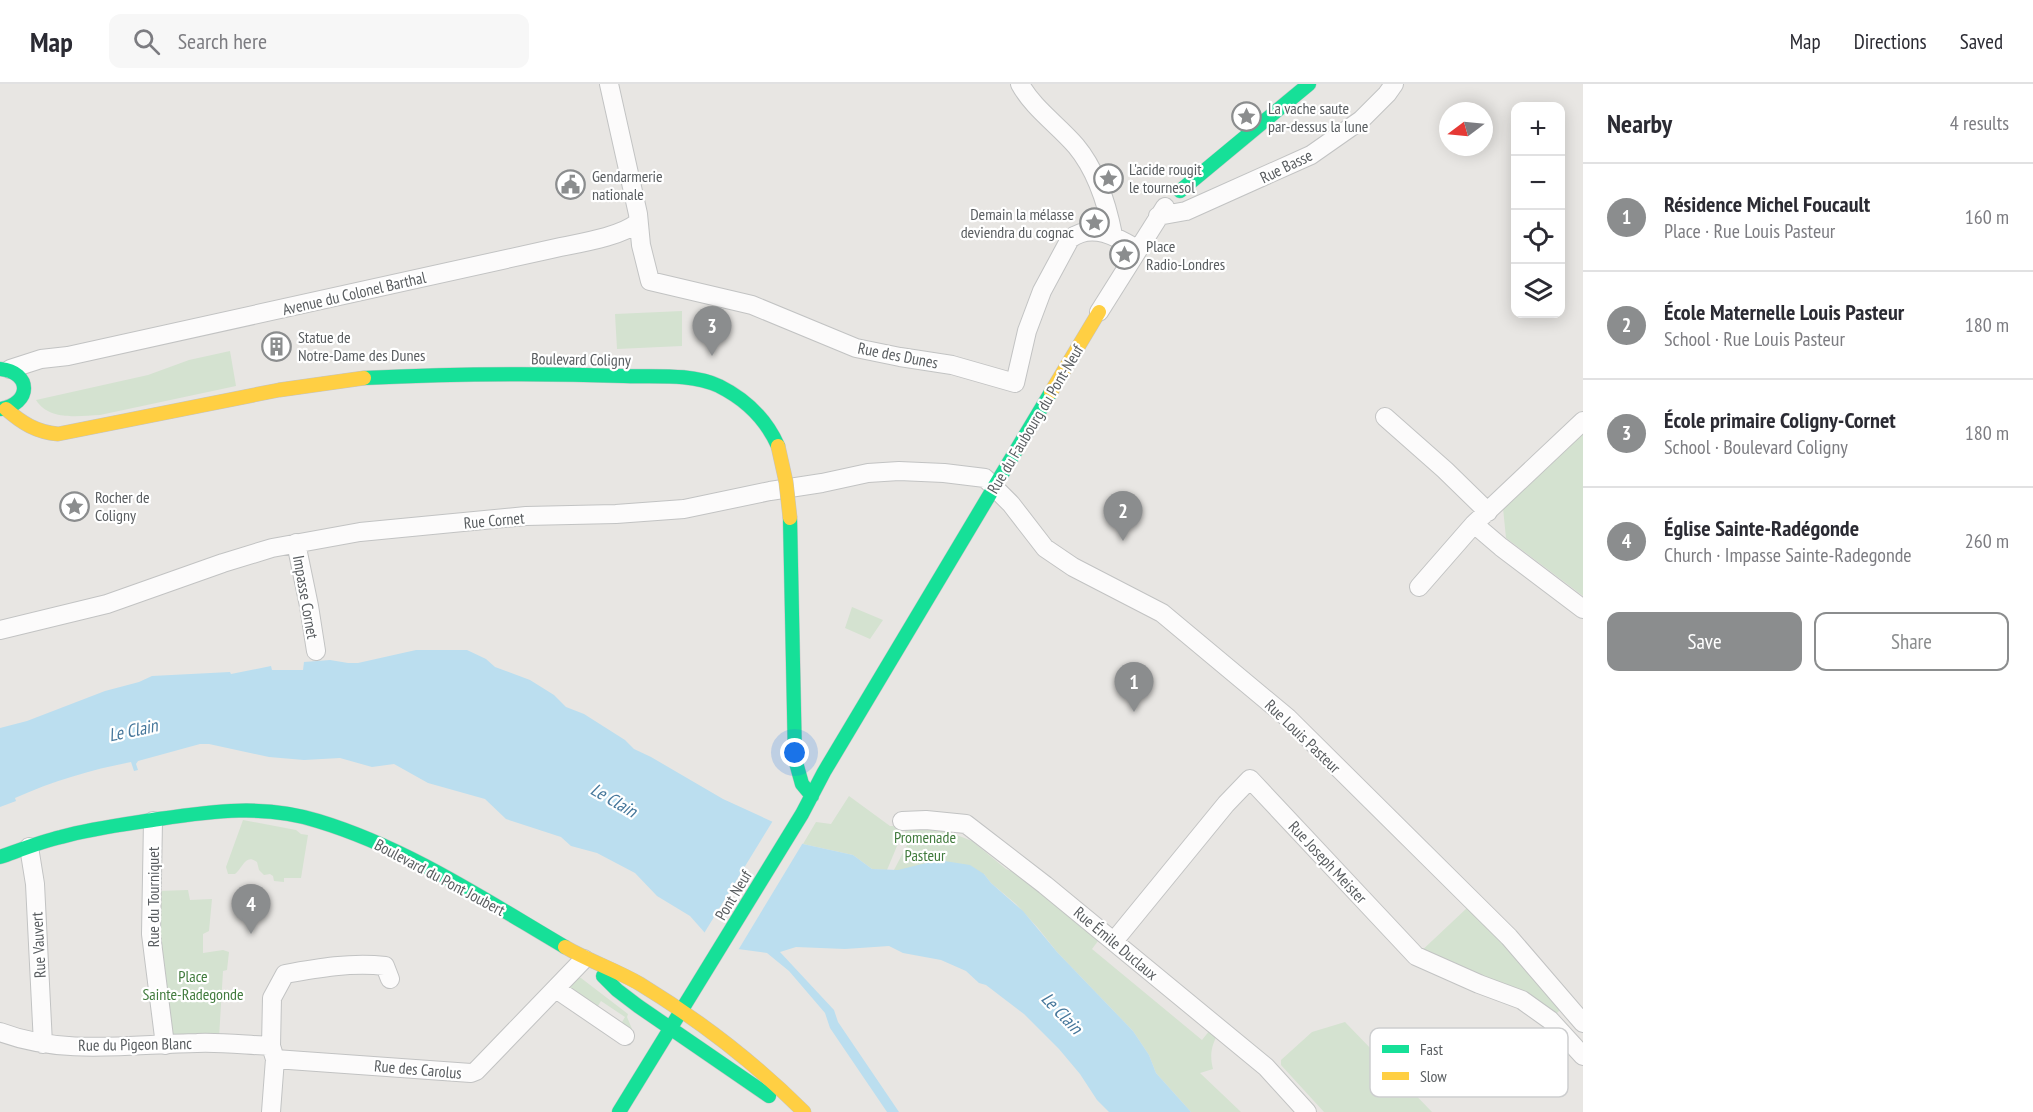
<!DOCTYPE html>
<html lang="en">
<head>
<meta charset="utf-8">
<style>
	body { margin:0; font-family:"PT Sans Narrow",sans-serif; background:#f7f7f7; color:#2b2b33 }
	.controls { position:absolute; right:18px; top:18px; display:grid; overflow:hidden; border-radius:12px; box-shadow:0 3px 15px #0003 }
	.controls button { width:54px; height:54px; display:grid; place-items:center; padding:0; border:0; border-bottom:2px solid #e1e1e2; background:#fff; color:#2b2b33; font:30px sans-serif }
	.compass { position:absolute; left:1439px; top:18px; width:54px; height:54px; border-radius:50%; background:#fff; box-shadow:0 3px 15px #0003; rotate:254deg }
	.you { position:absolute; left:795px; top:669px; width:21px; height:21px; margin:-15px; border:4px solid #fff; border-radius:50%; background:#1a73e8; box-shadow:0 0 0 9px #1a73e833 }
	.badge { display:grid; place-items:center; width:39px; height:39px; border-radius:50%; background:#8b8d8e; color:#fff; font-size:20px; font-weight:700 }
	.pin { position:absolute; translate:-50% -50px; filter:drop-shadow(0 2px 3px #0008) }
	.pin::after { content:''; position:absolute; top:32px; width:21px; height:18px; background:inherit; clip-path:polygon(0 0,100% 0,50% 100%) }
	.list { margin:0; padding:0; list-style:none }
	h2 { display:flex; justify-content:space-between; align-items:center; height:78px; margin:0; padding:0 24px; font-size:26px }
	h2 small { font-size:20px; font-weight:400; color:#7c7c81 }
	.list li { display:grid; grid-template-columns:39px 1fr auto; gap:18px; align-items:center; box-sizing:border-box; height:108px; padding:0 24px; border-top:2px solid #e1e1e2 }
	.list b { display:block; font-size:22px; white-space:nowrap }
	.list p { margin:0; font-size:20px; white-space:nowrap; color:#7c7c81 }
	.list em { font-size:20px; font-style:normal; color:#7c7c81 }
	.actions { display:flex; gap:12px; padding:18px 24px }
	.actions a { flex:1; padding:14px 0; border:2px solid #8b8d8e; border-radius:12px; text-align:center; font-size:21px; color:#8b8d8e }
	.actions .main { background:#8b8d8e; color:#fff }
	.icon { flex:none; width:33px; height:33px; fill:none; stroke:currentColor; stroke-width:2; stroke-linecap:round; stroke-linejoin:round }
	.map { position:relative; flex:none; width:1583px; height:1028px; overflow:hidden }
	header { display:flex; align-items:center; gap:36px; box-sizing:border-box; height:84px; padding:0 30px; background:#fff; border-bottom:2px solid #e1e1e2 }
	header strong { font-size:28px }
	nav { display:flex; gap:33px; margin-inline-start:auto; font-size:21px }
	.search { width:420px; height:54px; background:#f7f7f7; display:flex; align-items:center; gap:15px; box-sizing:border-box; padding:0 21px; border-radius:12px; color:#7c7c81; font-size:22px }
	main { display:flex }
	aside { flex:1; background:#fff }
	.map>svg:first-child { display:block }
	.green { fill:#d4e2d0 }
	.water { fill:#bbdeef }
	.pier { fill:#e8e6e3 }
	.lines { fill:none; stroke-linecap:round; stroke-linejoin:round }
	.street-casing { stroke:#c2c3c3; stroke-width:20 }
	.fast-casing { stroke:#c3c3c4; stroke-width:15 }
	.slow-casing { stroke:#c3c3c4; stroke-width:15 }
	.street { stroke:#fcfbfb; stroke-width:18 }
	.fast { stroke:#16e098; stroke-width:14 }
	.slow { stroke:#ffcf43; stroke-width:14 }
	.slow-bridge-casing { stroke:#c3c3c4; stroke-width:15; stroke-linecap:butt }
	.slow-bridge { stroke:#ffcf43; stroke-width:14 }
	.labels { text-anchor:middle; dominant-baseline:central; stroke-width:4.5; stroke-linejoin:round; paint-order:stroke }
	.poi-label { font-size:16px; fill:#595d60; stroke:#fff; text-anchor:start }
	.street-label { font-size:16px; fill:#595d60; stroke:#fff }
	.park-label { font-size:16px; fill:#417b3d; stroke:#fff }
	.water-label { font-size:18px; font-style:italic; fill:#46779b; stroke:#fff }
	.key { fill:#fff; stroke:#cdcecf; stroke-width:1.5 }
	.key-label { font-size:16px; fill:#595d60 }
</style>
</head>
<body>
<header>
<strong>Map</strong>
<div class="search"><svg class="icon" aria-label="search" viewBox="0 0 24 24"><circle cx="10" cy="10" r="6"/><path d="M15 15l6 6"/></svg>Search here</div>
<nav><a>Map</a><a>Directions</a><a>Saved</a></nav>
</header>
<main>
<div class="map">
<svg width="1583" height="1028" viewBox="0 0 1583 1028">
	<rect width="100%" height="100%" fill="#e8e6e3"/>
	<!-- green -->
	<path class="green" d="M682 227V262L617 265 615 230Z
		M230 267 236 302 100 331C79 332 49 337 36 316L148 291 189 276Z
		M1583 346V512L1506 454 1503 424Z
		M852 523 883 536 870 555 845 544Z
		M849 712 890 742H900L902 750 887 786 872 785 853 771 803 760 816 738 831 740Z
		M243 736 296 746 301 750 308 751 301 794H284V798L274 797 273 792 270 790 264 791 259 786 257 778C245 769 243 784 235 790H228L226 783Z
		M904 741 949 748 972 757 1006 785 1045 801 1104 849 1092 865 1202 956 1214 941 1220 946C1212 960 1209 969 1213 985L1200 989 1241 1028H1191L1156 989 1149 971 1133 947 1057 868 1038 844 1016 820 991 799 984 790 894 786 907 761Z
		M188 806 190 816 212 815 209 847 203 850V869L223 866 229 868 227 886 223 887 219 954H176L170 948 160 876 158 807Z
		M1468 823 1503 857 1560 926 1550 936 1416 872Z
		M577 893 581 894 628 930 627 933 632 945 629 949 619 943 625 933 601 917 595 927 568 908 569 898Z
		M1345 938 1432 1028H1324L1281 981V976L1312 948Z"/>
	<!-- water -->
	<path class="water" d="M416 566H467L486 575 495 583 530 596 554 611 566 623 584 630 625 656 634 665 651 673 723 715 773 738 803 760 853 771 872 785 898 786 938 776 970 781 984 790 991 799 1023 827 1057 868 1133 947 1149 971 1156 989 1191 1028H1109L1097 1016 1080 990 1059 965 1024 930 986 901 979 899 966 887 941 876 903 869 889 862 845 865 796 863 780 868 834 926 838 938 899 1028H887L830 944 825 929 789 887 767 869 738 865 705 849 690 832 657 812 635 789 597 769 571 762 561 753 506 735 485 715 428 699 394 680 372 683 340 674 304 676 269 673 209 660H200L138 677 136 680 138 686 134 687 131 678C90 686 53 697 15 714L16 717 0 723V644L27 637 105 607 139 598 152 592 230 588 231 590 271 582 272 586H303L304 578 330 576 348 579H358Z"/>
	<!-- pier -->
	<path class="pier" d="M774 735 804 757 737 868 703 851Z"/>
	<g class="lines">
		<defs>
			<path id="street" d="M609 0 638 130 641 161 650 197 752 221 856 264 900 273 952 281 1015 299 1027 247 1042 207 1070 155C1092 138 1117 153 1137 165
				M1020 0C1033 24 1058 41 1076 62 1096 86 1107 120 1113 151
				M1158 132 1186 127 1311 71 1361 36 1387 10 1394 0
				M1099 228 1165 123
				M10 285 41 275 68 272 547 166C572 160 619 154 637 139
				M1385 333 1445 386 1488 428
				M1474 440 1501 463 1583 525
				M296 459 309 522 316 567
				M1419 503 1474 440 1583 337
				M0 546 107 520 223 479 272 464 360 448 526 432 616 430 684 425 770 407 822 399 868 389 899 387 944 389 985 394 1011 420 1045 464 1073 483 1162 529 1288 634 1509 853 1583 939
				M153 737 151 850 165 961
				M902 737 926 736 966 740 1045 801 1266 983 1307 1028
				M29 763 35 800 43 960
				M1114 857 1226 720 1250 695 1416 872 1479 900 1522 916 1550 936 1583 972
				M556 905 625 952
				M0 948C63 972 132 960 197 959 221 958 246 961 271 962
				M275 975 471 989 476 987 584 875
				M271 1028 275 975 271 962 272 914 285 890C318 884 352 878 385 882L390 895"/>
			<path id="fast" d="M1180 107 1309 0
				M0 285C32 288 32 320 0 325
				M364 294C451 290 538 289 624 292 654 293 691 289 719 302 745 315 766 335 778 362
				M790 434 795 675 802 700 812 712
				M0 773C20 766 40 758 61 753 93 744 127 740 159 735 212 727 266 720 318 737 407 764 485 816 565 863
				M603 892 617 906 638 922 769 1012
				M619 1028 802 730 824 688 1051 308"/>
			<path id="slow" d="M1051 308 1099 228
				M6 325C22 339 36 348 58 350L279 306 364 294
				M565 863C589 877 616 886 640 900 699 936 755 979 804 1028"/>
		</defs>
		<!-- street casing -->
		<use href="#street" class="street-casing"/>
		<!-- fast casing -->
		<use href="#fast" class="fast-casing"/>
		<!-- slow casing -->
		<use href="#slow" class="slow-casing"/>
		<!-- street -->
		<use href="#street" class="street"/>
		<!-- fast -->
		<use href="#fast" class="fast"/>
		<!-- slow -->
		<use href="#slow" class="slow"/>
		<defs>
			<path id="slow-bridge" d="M778 362 786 398 790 434"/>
		</defs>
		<!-- slow-bridge casing -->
		<use href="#slow-bridge" class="slow-bridge-casing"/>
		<!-- slow-bridge -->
		<use href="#slow-bridge" class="slow-bridge"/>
	</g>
	<!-- icons -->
	<defs>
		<symbol id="sight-ring" viewBox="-11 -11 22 22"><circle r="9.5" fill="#fff" stroke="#8b8d8e" stroke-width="1.5"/><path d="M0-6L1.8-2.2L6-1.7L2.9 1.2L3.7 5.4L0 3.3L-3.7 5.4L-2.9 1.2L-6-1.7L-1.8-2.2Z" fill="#8b8d8e"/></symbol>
		<symbol id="civic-ring" viewBox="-11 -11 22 22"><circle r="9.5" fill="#fff" stroke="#8b8d8e" stroke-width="1.5"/><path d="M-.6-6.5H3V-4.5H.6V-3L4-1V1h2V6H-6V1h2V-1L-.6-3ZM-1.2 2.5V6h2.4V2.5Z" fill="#8b8d8e"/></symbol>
		<symbol id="building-ring" viewBox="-11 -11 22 22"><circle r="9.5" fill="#fff" stroke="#8b8d8e" stroke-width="1.5"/><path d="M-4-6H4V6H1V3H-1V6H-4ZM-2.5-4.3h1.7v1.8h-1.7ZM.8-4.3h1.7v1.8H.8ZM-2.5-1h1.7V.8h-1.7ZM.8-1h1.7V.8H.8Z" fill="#8b8d8e"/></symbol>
	</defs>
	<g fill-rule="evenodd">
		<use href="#sight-ring" x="1230" y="16" width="33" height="33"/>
		<use href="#sight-ring" x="1092" y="78" width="33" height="33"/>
		<use href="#civic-ring" x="554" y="84" width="33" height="33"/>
		<use href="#sight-ring" x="1078" y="122" width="33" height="33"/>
		<use href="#sight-ring" x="1108" y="154" width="33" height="33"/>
		<use href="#building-ring" x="260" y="246" width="33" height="33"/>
		<use href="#sight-ring" x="58" y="406" width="33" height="33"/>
	</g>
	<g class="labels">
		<!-- poi labels -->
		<g class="poi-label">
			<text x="1268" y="24">La vache saute<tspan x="1268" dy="18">par-dessus la lune</tspan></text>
			<text x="1129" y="85">L'acide rougit<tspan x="1129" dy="18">le tournesol</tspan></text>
			<text x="592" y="92">Gendarmerie<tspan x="592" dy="18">nationale</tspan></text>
			<text x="1074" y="130" text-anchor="end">Demain la mélasse<tspan x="1074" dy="18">deviendra du cognac</tspan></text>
			<text x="1146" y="162">Place<tspan x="1146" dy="18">Radio-Londres</tspan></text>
			<text x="298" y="253">Statue de<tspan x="298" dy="18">Notre-Dame des Dunes</tspan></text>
			<text x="95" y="413">Rocher de<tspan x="95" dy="18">Coligny</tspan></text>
		</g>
		<!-- street labels -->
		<g class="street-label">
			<text transform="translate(1286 82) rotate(-26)">Rue Basse</text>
			<text transform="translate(354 209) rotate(-13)">Avenue du Colonel Barthal</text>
			<text transform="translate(898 271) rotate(11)">Rue des Dunes</text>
			<text transform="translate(581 275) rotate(1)">Boulevard Coligny</text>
			<text transform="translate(1035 335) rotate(-59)">Rue du Faubourg du Pont-Neuf</text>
			<text transform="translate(494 436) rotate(-5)">Rue Cornet</text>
			<text transform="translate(306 513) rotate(80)">Impasse Cornet</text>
			<text transform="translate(1303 652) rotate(44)">Rue Louis Pasteur</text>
			<text transform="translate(1328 778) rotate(47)">Rue Joseph Meister</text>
			<text transform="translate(440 793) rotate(28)">Boulevard du Pont Joubert</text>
			<text transform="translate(733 811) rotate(-59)">Pont Neuf</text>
			<text transform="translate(153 813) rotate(-90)">Rue du Tourniquet</text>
			<text transform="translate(1116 859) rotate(40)">Rue Émile Duclaux</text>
			<text transform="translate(38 861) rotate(-93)">Rue Vauvert</text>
			<text transform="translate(135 960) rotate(-1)">Rue du Pigeon Blanc</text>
			<text transform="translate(418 985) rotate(5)">Rue des Carolus</text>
		</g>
		<!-- park labels -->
		<g class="park-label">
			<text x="925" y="753">Promenade<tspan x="925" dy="18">Pasteur</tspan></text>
			<text x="193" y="892">Place<tspan x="193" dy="18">Sainte-Radegonde</tspan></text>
		</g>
		<!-- water labels -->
		<g class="water-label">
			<text transform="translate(133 646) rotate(-12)">Le Clain</text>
			<text transform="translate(614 716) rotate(30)">Le Clain</text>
			<text transform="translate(1062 929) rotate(46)">Le Clain</text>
		</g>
	</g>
	<!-- legend -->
	<rect x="1370" y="944" width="198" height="69" rx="9" class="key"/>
	<rect x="1382" y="961" width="27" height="8" fill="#16e098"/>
	<rect x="1382" y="988" width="27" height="8" fill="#ffcf43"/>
	<g class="key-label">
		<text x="1420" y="971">Fast</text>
		<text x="1420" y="998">Slow</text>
	</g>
</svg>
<div class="controls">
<button>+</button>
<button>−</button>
<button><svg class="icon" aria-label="locate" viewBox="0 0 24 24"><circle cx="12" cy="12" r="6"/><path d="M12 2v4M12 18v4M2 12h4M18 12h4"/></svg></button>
<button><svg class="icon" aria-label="layers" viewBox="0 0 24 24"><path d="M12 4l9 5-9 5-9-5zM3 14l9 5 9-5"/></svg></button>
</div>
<svg class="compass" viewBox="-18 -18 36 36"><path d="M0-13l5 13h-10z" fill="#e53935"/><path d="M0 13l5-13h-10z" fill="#7c7c81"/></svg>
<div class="you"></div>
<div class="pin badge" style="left:1134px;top:628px">1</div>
<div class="pin badge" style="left:1123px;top:457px">2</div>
<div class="pin badge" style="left:712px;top:272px">3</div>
<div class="pin badge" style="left:251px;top:850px">4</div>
</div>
<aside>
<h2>Nearby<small>4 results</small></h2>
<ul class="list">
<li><span class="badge">1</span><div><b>Résidence Michel Foucault</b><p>Place · Rue Louis Pasteur</p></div><em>160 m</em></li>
<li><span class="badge">2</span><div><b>École Maternelle Louis Pasteur</b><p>School · Rue Louis Pasteur</p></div><em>180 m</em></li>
<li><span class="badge">3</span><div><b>École primaire Coligny-Cornet</b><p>School · Boulevard Coligny</p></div><em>180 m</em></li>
<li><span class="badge">4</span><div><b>Église Sainte-Radégonde</b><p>Church · Impasse Sainte-Radegonde</p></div><em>260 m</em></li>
</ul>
<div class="actions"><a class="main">Save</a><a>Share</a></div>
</aside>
</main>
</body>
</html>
